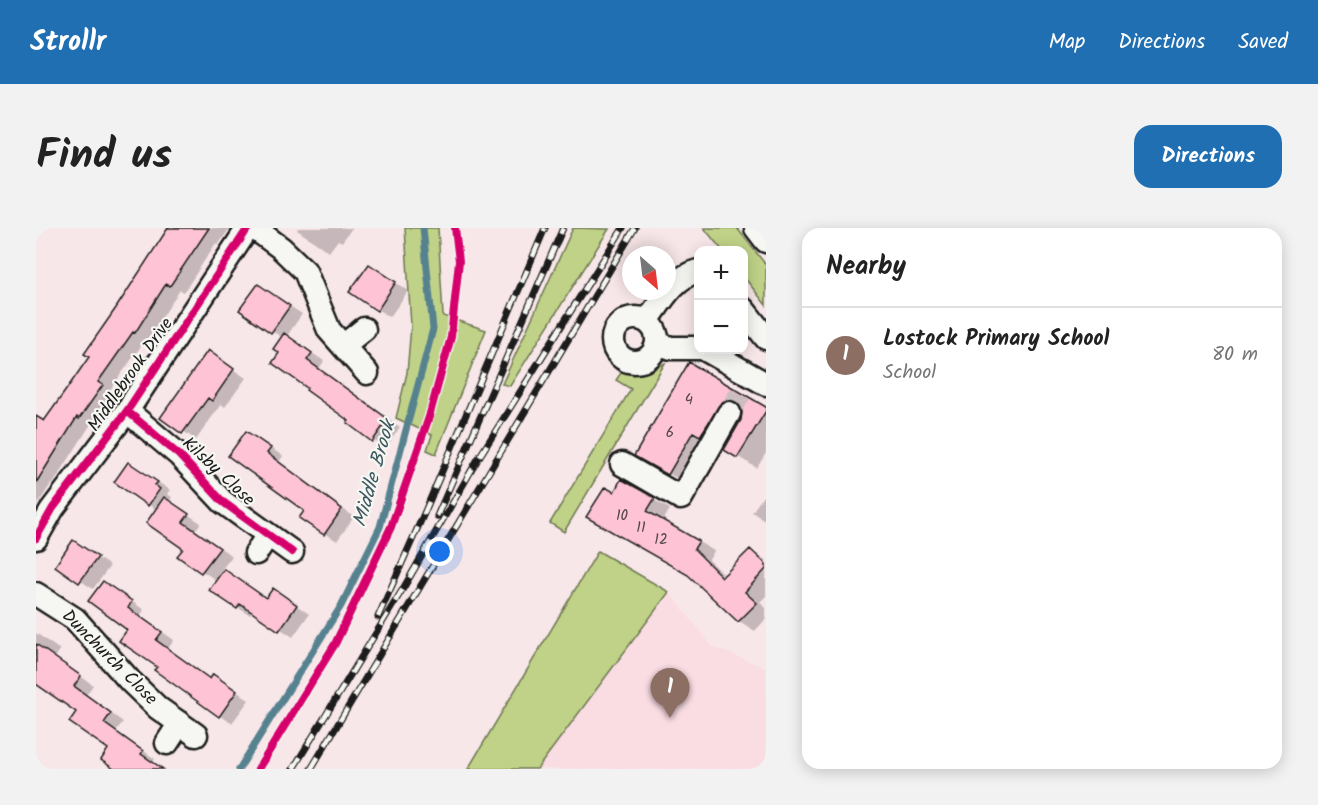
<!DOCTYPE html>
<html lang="en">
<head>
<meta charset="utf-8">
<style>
	body { margin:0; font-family:Kalam,sans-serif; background:#f2f2f2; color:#222 }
	.controls { position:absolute; right:18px; top:18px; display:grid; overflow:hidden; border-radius:12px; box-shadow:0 3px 15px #0003 }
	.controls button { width:54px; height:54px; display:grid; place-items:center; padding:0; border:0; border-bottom:2px solid #e0e0e0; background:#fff; color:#222; font:30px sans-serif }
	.compass { position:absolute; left:586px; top:18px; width:54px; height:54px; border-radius:50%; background:#fff; box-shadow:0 3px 15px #0003; rotate:152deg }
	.you { position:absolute; left:404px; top:324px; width:21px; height:21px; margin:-15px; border:4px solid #fff; border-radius:50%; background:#1a73e8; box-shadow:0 0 0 9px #1a73e833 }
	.badge { display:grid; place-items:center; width:39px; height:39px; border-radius:50%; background:#1f6fb2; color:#fff; font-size:20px; font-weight:700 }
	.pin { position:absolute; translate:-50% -50px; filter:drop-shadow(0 2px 3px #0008) }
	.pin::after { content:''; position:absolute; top:32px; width:21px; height:18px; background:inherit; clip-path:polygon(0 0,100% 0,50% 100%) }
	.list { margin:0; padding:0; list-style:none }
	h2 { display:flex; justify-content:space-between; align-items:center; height:78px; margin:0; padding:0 24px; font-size:26px }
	h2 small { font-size:20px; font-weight:400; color:#767676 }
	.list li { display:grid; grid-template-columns:39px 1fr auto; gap:18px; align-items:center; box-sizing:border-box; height:96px; padding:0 24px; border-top:2px solid #e0e0e0 }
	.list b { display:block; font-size:22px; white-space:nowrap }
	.list p { margin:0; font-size:20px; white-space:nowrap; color:#767676 }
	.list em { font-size:20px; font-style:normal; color:#767676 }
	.map { position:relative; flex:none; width:730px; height:541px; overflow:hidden; border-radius:18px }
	header { display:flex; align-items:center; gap:36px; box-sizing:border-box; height:84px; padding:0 30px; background:#1f6fb2; color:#fff }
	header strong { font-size:28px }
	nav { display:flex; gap:33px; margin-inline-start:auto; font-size:21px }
	.intro { display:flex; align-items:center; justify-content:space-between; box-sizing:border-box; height:144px; padding:0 36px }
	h1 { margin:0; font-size:42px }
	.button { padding:15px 27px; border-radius:18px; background:#1f6fb2; color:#fff; font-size:21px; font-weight:700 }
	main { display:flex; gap:36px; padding:0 36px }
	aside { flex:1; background:#fff; border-radius:18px; box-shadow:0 3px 15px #0003 }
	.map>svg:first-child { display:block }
	.built { fill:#fadce3 }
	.green { fill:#bfd287; stroke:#6e7752; stroke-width:1.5 }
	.shadow { fill:#0003 }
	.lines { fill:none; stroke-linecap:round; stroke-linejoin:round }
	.stream { stroke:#568290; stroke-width:7 }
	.building { fill:#fec4d5; stroke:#1c1c1c; stroke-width:1.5 }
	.minor-tunnel { stroke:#ccbec0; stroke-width:22; stroke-dasharray:22 11; stroke-linecap:butt }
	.minor-casing { stroke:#1c1c1c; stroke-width:27 }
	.minor { stroke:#f6f6f2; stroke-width:22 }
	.rail-casing { stroke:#1c1c1c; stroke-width:7 }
	.rail { stroke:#f6f6f2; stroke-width:4.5; stroke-dasharray:14; stroke-linecap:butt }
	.cycleway-casing { stroke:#f6f6f2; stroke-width:11 }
	.cycleway { stroke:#d6006c; stroke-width:8 }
	.labels { text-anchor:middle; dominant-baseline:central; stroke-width:4.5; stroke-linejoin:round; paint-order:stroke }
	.number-label { font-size:15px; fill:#54464a }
	.street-label { font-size:18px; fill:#1c1c1c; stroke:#f6f6f2 }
	.water-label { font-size:20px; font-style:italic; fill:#3e5860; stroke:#f6f6f2 }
</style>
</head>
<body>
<header>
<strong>Strollr</strong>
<nav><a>Map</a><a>Directions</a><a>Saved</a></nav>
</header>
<div class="intro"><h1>Find us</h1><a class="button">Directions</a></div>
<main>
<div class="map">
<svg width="730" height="541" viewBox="0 0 730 541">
	<rect width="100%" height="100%" fill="#f8e7e9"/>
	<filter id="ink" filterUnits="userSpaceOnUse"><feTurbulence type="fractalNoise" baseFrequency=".0167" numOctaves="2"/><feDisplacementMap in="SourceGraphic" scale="12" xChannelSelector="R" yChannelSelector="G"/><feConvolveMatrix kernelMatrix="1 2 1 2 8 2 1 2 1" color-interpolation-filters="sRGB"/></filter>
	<g filter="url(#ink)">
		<!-- built -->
		<path class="built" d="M633 364 677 419 730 440V541H501Z"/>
		<!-- green -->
		<path class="green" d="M369 0H402L407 88 450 102 400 226 391 222 396 207 360 190 371 145 375 98Z
			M537 0 573 1 474 158 466 156Z
			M668 0H701L730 37V77L708 49V22H686Z
			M629 135 528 304 514 295 595 161 580 152 587 142 609 145Z
			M562 323 633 364 501 541H432Z"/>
		<!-- shadow -->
		<path class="shadow" d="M134 0H194L182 17 180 15 148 64 144 62 112 111 111 110 93 135 74 162 79 166 57 197 55 196 17 256H15L0 279V191L9 194 55 129Z
			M262 0H316L306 14 302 12 293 24 261 2Z
			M346 45 372 63 354 89 341 81Z
			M223 58 266 86 251 108 288 133 283 141 364 199 350 220 337 212 272 162 273 160 245 125 247 110 236 103Z
			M172 124 210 150 189 179 185 176 160 212 127 189Z
			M654 136 730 180V225L721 240 690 222 706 192 708 183 705 184 684 218 651 256 600 227Z
			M211 205 247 228 243 234 318 289 301 313 288 305Z
			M93 235 134 262 131 266 136 269 133 274 165 295 159 302 196 328 186 341 231 371 250 370 273 386 257 409 217 383 214 387 202 380 180 352 143 328 149 320 121 282 113 277Z
			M585 253 634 281 627 293 678 323 673 332 690 348 714 323 730 332V368L724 374 730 380V391L719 403 703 393 578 266Z
			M730 264V293L716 284Z
			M38 314 74 338 57 361 21 337Z
			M80 362 108 382 104 388 138 412 132 421 175 451 190 456 213 472 196 495 184 488 123 438 93 401Z
			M0 405 24 422 19 430 57 457 50 467 87 494 80 503 119 531 117 534 74 521 42 483 0 442Z"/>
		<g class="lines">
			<!-- stream -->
			<path class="stream" d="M203 541 305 378 344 299 397 101 387 0"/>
		</g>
		<!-- building -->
		<path class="building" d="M132 0H173L134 58 130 56 99 105 97 104 62 154 67 157 43 191 41 189 0 255V188L8 193 30 162 53 129 48 126 80 80Z
			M333 36 360 54 341 83 313 64Z
			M222 56 254 78 235 105 203 82Z
			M248 105 276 125 271 132 352 191 336 214 311 195 313 193 270 162 271 160 236 135 243 125 237 121Z
			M172 122 198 141 176 173 172 170 146 206 124 190Z
			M653 134 730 179V183L701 230 688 222 705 192 706 184 704 178 699 173 692 172 686 174 664 208 657 204 632 247 598 228Z
			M210 203 235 220 231 225 306 281 288 307 263 290 268 283 192 228Z
			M92 234 122 254 119 257 124 261 112 278 78 254Z
			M585 251 619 270 611 283 663 313 658 321 686 349 714 321 730 336V341L709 364 721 375 702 394 652 347 550 289 569 259 578 264Z
			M128 269 153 286 147 294 184 320 165 345 141 328 147 321 110 295Z
			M37 312 62 329 43 355 19 338Z
			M188 341 230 370 237 360 261 377 243 403 204 376 201 381 173 362Z
			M67 353 96 373 92 380 126 404 120 412 174 451 177 446 201 463 183 489 118 442 121 439 83 413 91 402 52 373Z
			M0 416 45 448 38 458 75 485 68 495 107 523 105 526 127 541H78L65 532 72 521 33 494 40 484 0 456Z"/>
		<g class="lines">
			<!-- minor-tunnel -->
			<path class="minor-tunnel" d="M693 185 705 164"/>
			<defs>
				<path id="minor" d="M218 0 245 20 269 43 293 102 331 145
					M720 0 730 13
					M708 82 730 110
					M577 112a22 22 0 1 1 44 0a22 22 0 1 1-44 0Z
					M611 93C625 74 638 49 662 43
					M621 115 635 120H662
					M307 118 328 101
					M670 122 730 156
					M91 183 143 227 187 274 256 324
					M586 236 645 270 693 185
					M0 310 17 280 91 183 212 0
					M220 325 232 307
					M0 366 39 391 94 453 122 480 160 507
					M131 515 144 495"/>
			</defs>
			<!-- minor casing -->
			<use href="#minor" class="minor-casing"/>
			<!-- minor -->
			<use href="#minor" class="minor"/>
			<defs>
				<path id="rail" d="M401 288 527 0
					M342 389 390 281 509 0
					M257 541 368 359 442 231 587 0
					M275 541 599 0"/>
			</defs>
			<!-- rail casing -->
			<use href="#rail" class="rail-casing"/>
			<!-- rail -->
			<use href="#rail" class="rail"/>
			<defs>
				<path id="cycleway" d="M91 183 143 227 187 274 256 324
					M0 310 17 280 91 183 212 0
					M222 541 299 416 355 299 393 189 415 109 423 33 419 0"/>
			</defs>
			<!-- cycleway casing -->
			<use href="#cycleway" class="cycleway-casing"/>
			<!-- cycleway -->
			<use href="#cycleway" class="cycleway"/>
		</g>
	</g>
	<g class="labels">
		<!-- number labels -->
		<g class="number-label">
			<text x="653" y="172">4</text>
			<text x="634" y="205">6</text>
			<text x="586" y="288">10</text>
			<text x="605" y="300">11</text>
			<text x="625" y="312">12</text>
		</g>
		<!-- street labels -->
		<g class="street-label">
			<text transform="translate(95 147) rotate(-55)">Middlebrook Drive</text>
			<text transform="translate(182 244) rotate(43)">Kilsby Close</text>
			<text transform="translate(73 430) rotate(45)">Dunchurch Close</text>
		</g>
		<!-- water labels -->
		<g class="water-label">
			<text transform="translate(339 246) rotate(-74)">Middle Brook</text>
		</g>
	</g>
</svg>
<div class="controls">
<button>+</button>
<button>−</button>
</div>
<svg class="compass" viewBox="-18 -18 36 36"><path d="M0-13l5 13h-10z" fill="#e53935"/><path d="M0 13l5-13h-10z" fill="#767676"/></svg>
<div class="you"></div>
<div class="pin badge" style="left:634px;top:490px;background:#8d6e63">1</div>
</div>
<aside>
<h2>Nearby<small></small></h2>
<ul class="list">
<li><span class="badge" style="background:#8d6e63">1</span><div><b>Lostock Primary School</b><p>School</p></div><em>80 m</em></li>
</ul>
</aside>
</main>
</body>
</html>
